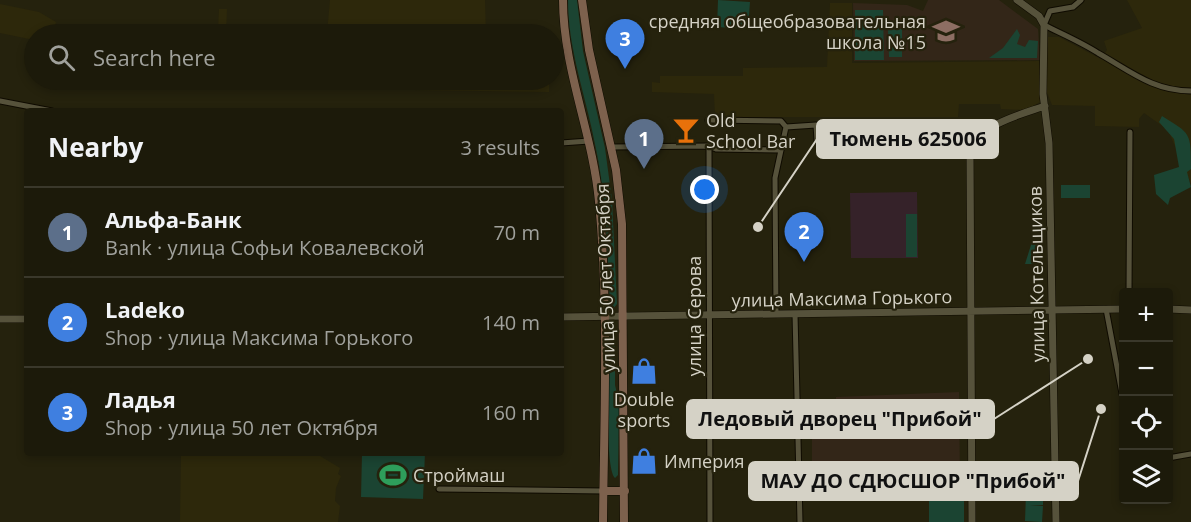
<!DOCTYPE html>
<html lang="en">
<head>
<meta charset="utf-8">
<style>
	body { margin:0; font-family:"Open Sans",sans-serif; background:#252313; color:#f1f3f6 }
	.controls { position:absolute; right:18px; bottom:18px; display:grid; overflow:hidden; border-radius:6px; box-shadow:0 3px 9px #0003 }
	.controls button { width:54px; height:54px; display:grid; place-items:center; padding:0; border:0; border-bottom:2px solid #3a382b; background:#1c1a0a; color:#f1f3f6; font:30px sans-serif }
	.you { position:absolute; left:705px; top:190px; width:21px; height:21px; margin:-15px; border:4px solid #fff; border-radius:50%; background:#1a73e8; box-shadow:0 0 0 9px #1a73e833 }
	.badge { display:grid; place-items:center; width:39px; height:39px; border-radius:50%; background:#f59c94; color:#fff; font-size:20px; font-weight:700 }
	.pin { position:absolute; translate:-50% -50px; filter:drop-shadow(0 2px 3px #0008) }
	.pin::after { content:''; position:absolute; top:32px; width:21px; height:18px; background:inherit; clip-path:polygon(0 0,100% 0,50% 100%) }
	.list { margin:0; padding:0; list-style:none }
	h2 { display:flex; justify-content:space-between; align-items:center; height:78px; margin:0; padding:0 24px; font-size:26px }
	h2 small { font-size:20px; font-weight:400; color:#a0a19c }
	.list li { display:grid; grid-template-columns:39px 1fr auto; gap:18px; align-items:center; box-sizing:border-box; height:90px; padding:0 24px; border-top:2px solid #3a382b }
	.list b { display:block; font-size:22px; white-space:nowrap }
	.list p { margin:0; font-size:20px; white-space:nowrap; color:#a0a19c }
	.list em { font-size:20px; font-style:normal; color:#a0a19c }
	.icon { flex:none; width:33px; height:33px; fill:none; stroke:currentColor; stroke-width:2; stroke-linecap:round; stroke-linejoin:round }
	.map { position:relative; flex:none; width:1191px; height:522px; overflow:hidden }
	.search { position:absolute; background:#1c1a0a; box-shadow:0 3px 9px #0003; left:24px; top:24px; width:540px; height:66px; display:flex; align-items:center; gap:15px; box-sizing:border-box; padding:0 21px; border-radius:33px; color:#a0a19c; font-size:22px }
	.panel { position:absolute; background:#1c1a0a; box-shadow:0 3px 9px #0003; left:24px; top:108px; width:540px; height:348px; border-radius:6px }
	.map>svg:first-child { display:block }
	.built { fill:#2d280b }
	.education { fill:#332618 }
	.medical { fill:#352229 }
	.green { fill:#1b4432 }
	.lines { fill:none; stroke-linecap:round; stroke-linejoin:round }
	.minor-casing { stroke:#0f0b00; stroke-width:7 }
	.tertiary-casing { stroke:#0f0b00; stroke-width:8 }
	.secondary-casing { stroke:#0f0b00; stroke-width:9 }
	.minor { stroke:#56523b; stroke-width:5 }
	.tertiary { stroke:#56523b; stroke-width:7 }
	.secondary { stroke:#7d614d; stroke-width:8 }
	.labels { text-anchor:middle; dominant-baseline:central; stroke-width:4.5; stroke-linejoin:round; paint-order:stroke }
	.poi-label { font-size:18px; fill:#d5d2c6; stroke:#25220d; text-anchor:start }
	.street-label { font-size:18px; fill:#d5d2c6; stroke:#25220d }
	.leader { fill:none; stroke:#d5d2c6; stroke-width:2 }
	.callout-dot { fill:#d5d2c6; stroke:#25220d; stroke-width:2 }
	.callout { fill:#d5d2c6; stroke:#d5d2c6; stroke-width:2 }
	.callout-label { font-size:20px; text-anchor:middle; font-weight:bold; fill:#111 }
</style>
</head>
<body>
<div class="map">
<svg width="1191" height="522" viewBox="0 0 1191 522">
	<rect width="100%" height="100%" fill="#25220d"/>
	<!-- built -->
	<path class="built" d="M330 0H485L486 34H268V29L327 33Z
		M1127 0H1191V184L1168 130 1144 113 1139 119V127L1095 126V106L1052 105 1047 92V37H1059L1101 59 1107 50 1104 41 1142 28Z
		M830 3H852V63L1039 61 1040 102 1026 110 1001 109 1000 104H959L958 117H715L714 94 652 92V82L660 83V76H743V68L827 67Z
		M0 4 39 12 56 22 53 34H34V40L0 33Z
		M219 9H227L226 34H176V30H218Z
		M149 80H549V92L221 87Z
		M181 453H315L340 468 338 474 341 476 336 488 335 501 340 506 338 522H180Z"/>
	<!-- education -->
	<path class="education" d="M928 0H999L1038 29 1040 60 854 61 853 3 907 5 923 11Z
		M959 392 960 483 854 485 853 478 812 479V413L835 412 836 397Z"/>
	<!-- medical -->
	<path class="medical" d="M917 192 918 258H851L850 193Z"/>
	<!-- green -->
	<path class="green" d="M568 0H577L583 51 605 148 612 200 617 304 614 308 610 305C607 253 607 201 596 149 587 99 568 51 568 0Z
		M718 0 750 2 748 29 717 27Z
		M855 10H883L884 60H855Z
		M902 29V57H889L888 30Z
		M1017 29 1020 35 1017 44 1025 47 1029 40 1038 41 1037 58H989L1003 48Z
		M1162 116C1191 134 1191 132 1191 169L1187 172 1191 187 1170 198 1168 205 1156 194 1154 175 1179 167 1174 139 1159 122Z
		M1061 185H1090V198H1061Z
		M906 214H917V257H906Z
		M1037 226H1040L1041 264H1025Z
		M609 338H615V385L619 402 618 475 615 478C604 469 609 359 609 338Z
		M362 453H425L423 499 361 497Z
		M964 491V522H929V492Z
		M1043 492V505H1030L1043 506 1042 522 1025 521 1026 493Z"/>
	<g class="lines">
		<defs>
			<path id="minor" d="M1081 0 1073 7 1050 11 1044 25C1062 34 1081 42 1098 53 1130 71 1153 91 1191 91
				M0 101 52 111
				M708 120 781 121 786 127 816 125 817 140H898L903 145 964 144 970 149
				M561 143 589 141
				M709 146 710 522
				M611 147 709 146 716 149 779 150
				M1129 292 1130 132
				M1106 309 1124 404
				M776 314 775 178 786 127
				M795 314 800 522
				M1168 458 1191 454
				M439 489 603 491"/>
			<path id="tertiary" d="M1017 0 1039 16 1044 25 1043 94 1049 143 1056 522
				M1168 309 1191 310
				M561 317 1124 309
				M0 319H27
				M972 522 970 149C984 123 1019 115 1045 106"/>
			<path id="secondary" d="M563 0C563 69 593 134 599 202 609 308 604 416 603 522
				M582 0 589 50 616 170 622 224 624 522
				M603 491H625"/>
		</defs>
		<!-- minor casing -->
		<use href="#minor" class="minor-casing"/>
		<!-- tertiary casing -->
		<use href="#tertiary" class="tertiary-casing"/>
		<!-- secondary casing -->
		<use href="#secondary" class="secondary-casing"/>
		<!-- minor -->
		<use href="#minor" class="minor"/>
		<!-- tertiary -->
		<use href="#tertiary" class="tertiary"/>
		<!-- secondary -->
		<use href="#secondary" class="secondary"/>
	</g>
	<!-- icons -->
	<defs>
		<symbol id="school-bare" viewBox="-9 -9 18 18"><path d="M0-5L7-2L0 1L-7-2ZM-4 1L0 2.5L4 1V4Q0 6-4 4Z" fill="#8d6e63" stroke="#25220d" stroke-width="2.5" paint-order="stroke"/></symbol>
		<symbol id="bar-bare" viewBox="-9 -9 18 18"><path d="M-6-5H6L.8 .8V4.5H3.5V6h-7V4.5H-.8V.8Z" fill="#e8710a" stroke="#25220d" stroke-width="2.5" paint-order="stroke"/></symbol>
		<symbol id="shop-bare" viewBox="-9 -9 18 18"><path d="M-5-2.5h2.3a2.7 3.5 0 0 1 5.4 0H5L5.5 6h-11ZM-1.5-2.5h3a1.5 2.3 0 0 0-3 0Z" fill="#3f7fe0" stroke="#25220d" stroke-width="2.5" paint-order="stroke"/></symbol>
		<symbol id="stadium-bare" viewBox="-9 -9 18 18"><path d="M0-5a6.5 5 0 1 0 0 10a6.5 5 0 1 0 0-10ZM-3.5-1.8h7v3.6h-7Z" fill="#2e9e5b" stroke="#25220d" stroke-width="2.5" paint-order="stroke"/></symbol>
	</defs>
	<g fill-rule="evenodd">
		<use href="#school-bare" x="927" y="12" width="38" height="38"/>
		<use href="#bar-bare" x="667" y="111" width="38" height="38"/>
		<use href="#shop-bare" x="625" y="352" width="38" height="38"/>
		<use href="#shop-bare" x="625" y="442" width="38" height="38"/>
		<use href="#stadium-bare" x="374" y="456" width="38" height="38"/>
	</g>
	<g class="labels">
		<!-- poi labels -->
		<g class="poi-label">
			<text x="926" y="21" text-anchor="end">средняя общеобразовательная<tspan x="926" dy="21">школа №15</tspan></text>
			<text x="706" y="120">Old<tspan x="706" dy="21">School Bar</tspan></text>
			<text x="644" y="399" text-anchor="middle">Double<tspan x="644" dy="21">sports</tspan></text>
			<text x="664" y="461">Империя</text>
			<text x="413" y="475">Строймаш</text>
		</g>
		<!-- street labels -->
		<g class="street-label">
			<text transform="translate(1036 274) rotate(-91)">улица Котельщиков</text>
			<text transform="translate(605 278) rotate(-92)">улица 50 лет Октября</text>
			<text transform="translate(842 298) rotate(-1)">улица Максима Горького</text>
			<text transform="translate(694 316) rotate(-90)">улица Серова</text>
		</g>
	</g>
	<!-- callouts -->
	<path class="leader" d="M758 227L817 139M1088 359L994 419M1101 409L1078 481"/>
	<g class="callout-dot">
		<circle cx="758" cy="227" r="6"/>
		<circle cx="1088" cy="359" r="6"/>
		<circle cx="1101" cy="409" r="6"/>
	</g>
	<g class="callout">
		<rect x="817" y="120" width="181" height="38" rx="6"/>
		<rect x="687" y="400" width="307" height="38" rx="6"/>
		<rect x="749" y="462" width="329" height="38" rx="6"/>
	</g>
	<g class="callout-label">
		<text x="908" y="146">Тюмень 625006</text>
		<text x="840" y="426">Ледовый дворец "Прибой"</text>
		<text x="913" y="488">МАУ ДО СДЮСШОР "Прибой"</text>
	</g>
</svg>
<div class="controls">
<button>+</button>
<button>−</button>
<button><svg class="icon" aria-label="locate" viewBox="0 0 24 24"><circle cx="12" cy="12" r="6"/><path d="M12 2v4M12 18v4M2 12h4M18 12h4"/></svg></button>
<button><svg class="icon" aria-label="layers" viewBox="0 0 24 24"><path d="M12 4l9 5-9 5-9-5zM3 14l9 5 9-5"/></svg></button>
</div>
<div class="you"></div>
<div class="pin badge" style="left:644px;top:169px;background:#5c6f8a">1</div>
<div class="pin badge" style="left:804px;top:262px;background:#3f7fe0">2</div>
<div class="pin badge" style="left:625px;top:69px;background:#3f7fe0">3</div>
<div class="search"><svg class="icon" aria-label="search" viewBox="0 0 24 24"><circle cx="10" cy="10" r="6"/><path d="M15 15l6 6"/></svg>Search here</div>
<section class="panel">
<h2>Nearby<small>3 results</small></h2>
<ul class="list">
<li><span class="badge" style="background:#5c6f8a">1</span><div><b>Альфа-Банк</b><p>Bank · улица Софьи Ковалевской</p></div><em>70 m</em></li>
<li><span class="badge" style="background:#3f7fe0">2</span><div><b>Ladeko</b><p>Shop · улица Максима Горького</p></div><em>140 m</em></li>
<li><span class="badge" style="background:#3f7fe0">3</span><div><b>Ладья</b><p>Shop · улица 50 лет Октября</p></div><em>160 m</em></li>
</ul>
</section>
</div>
</body>
</html>
